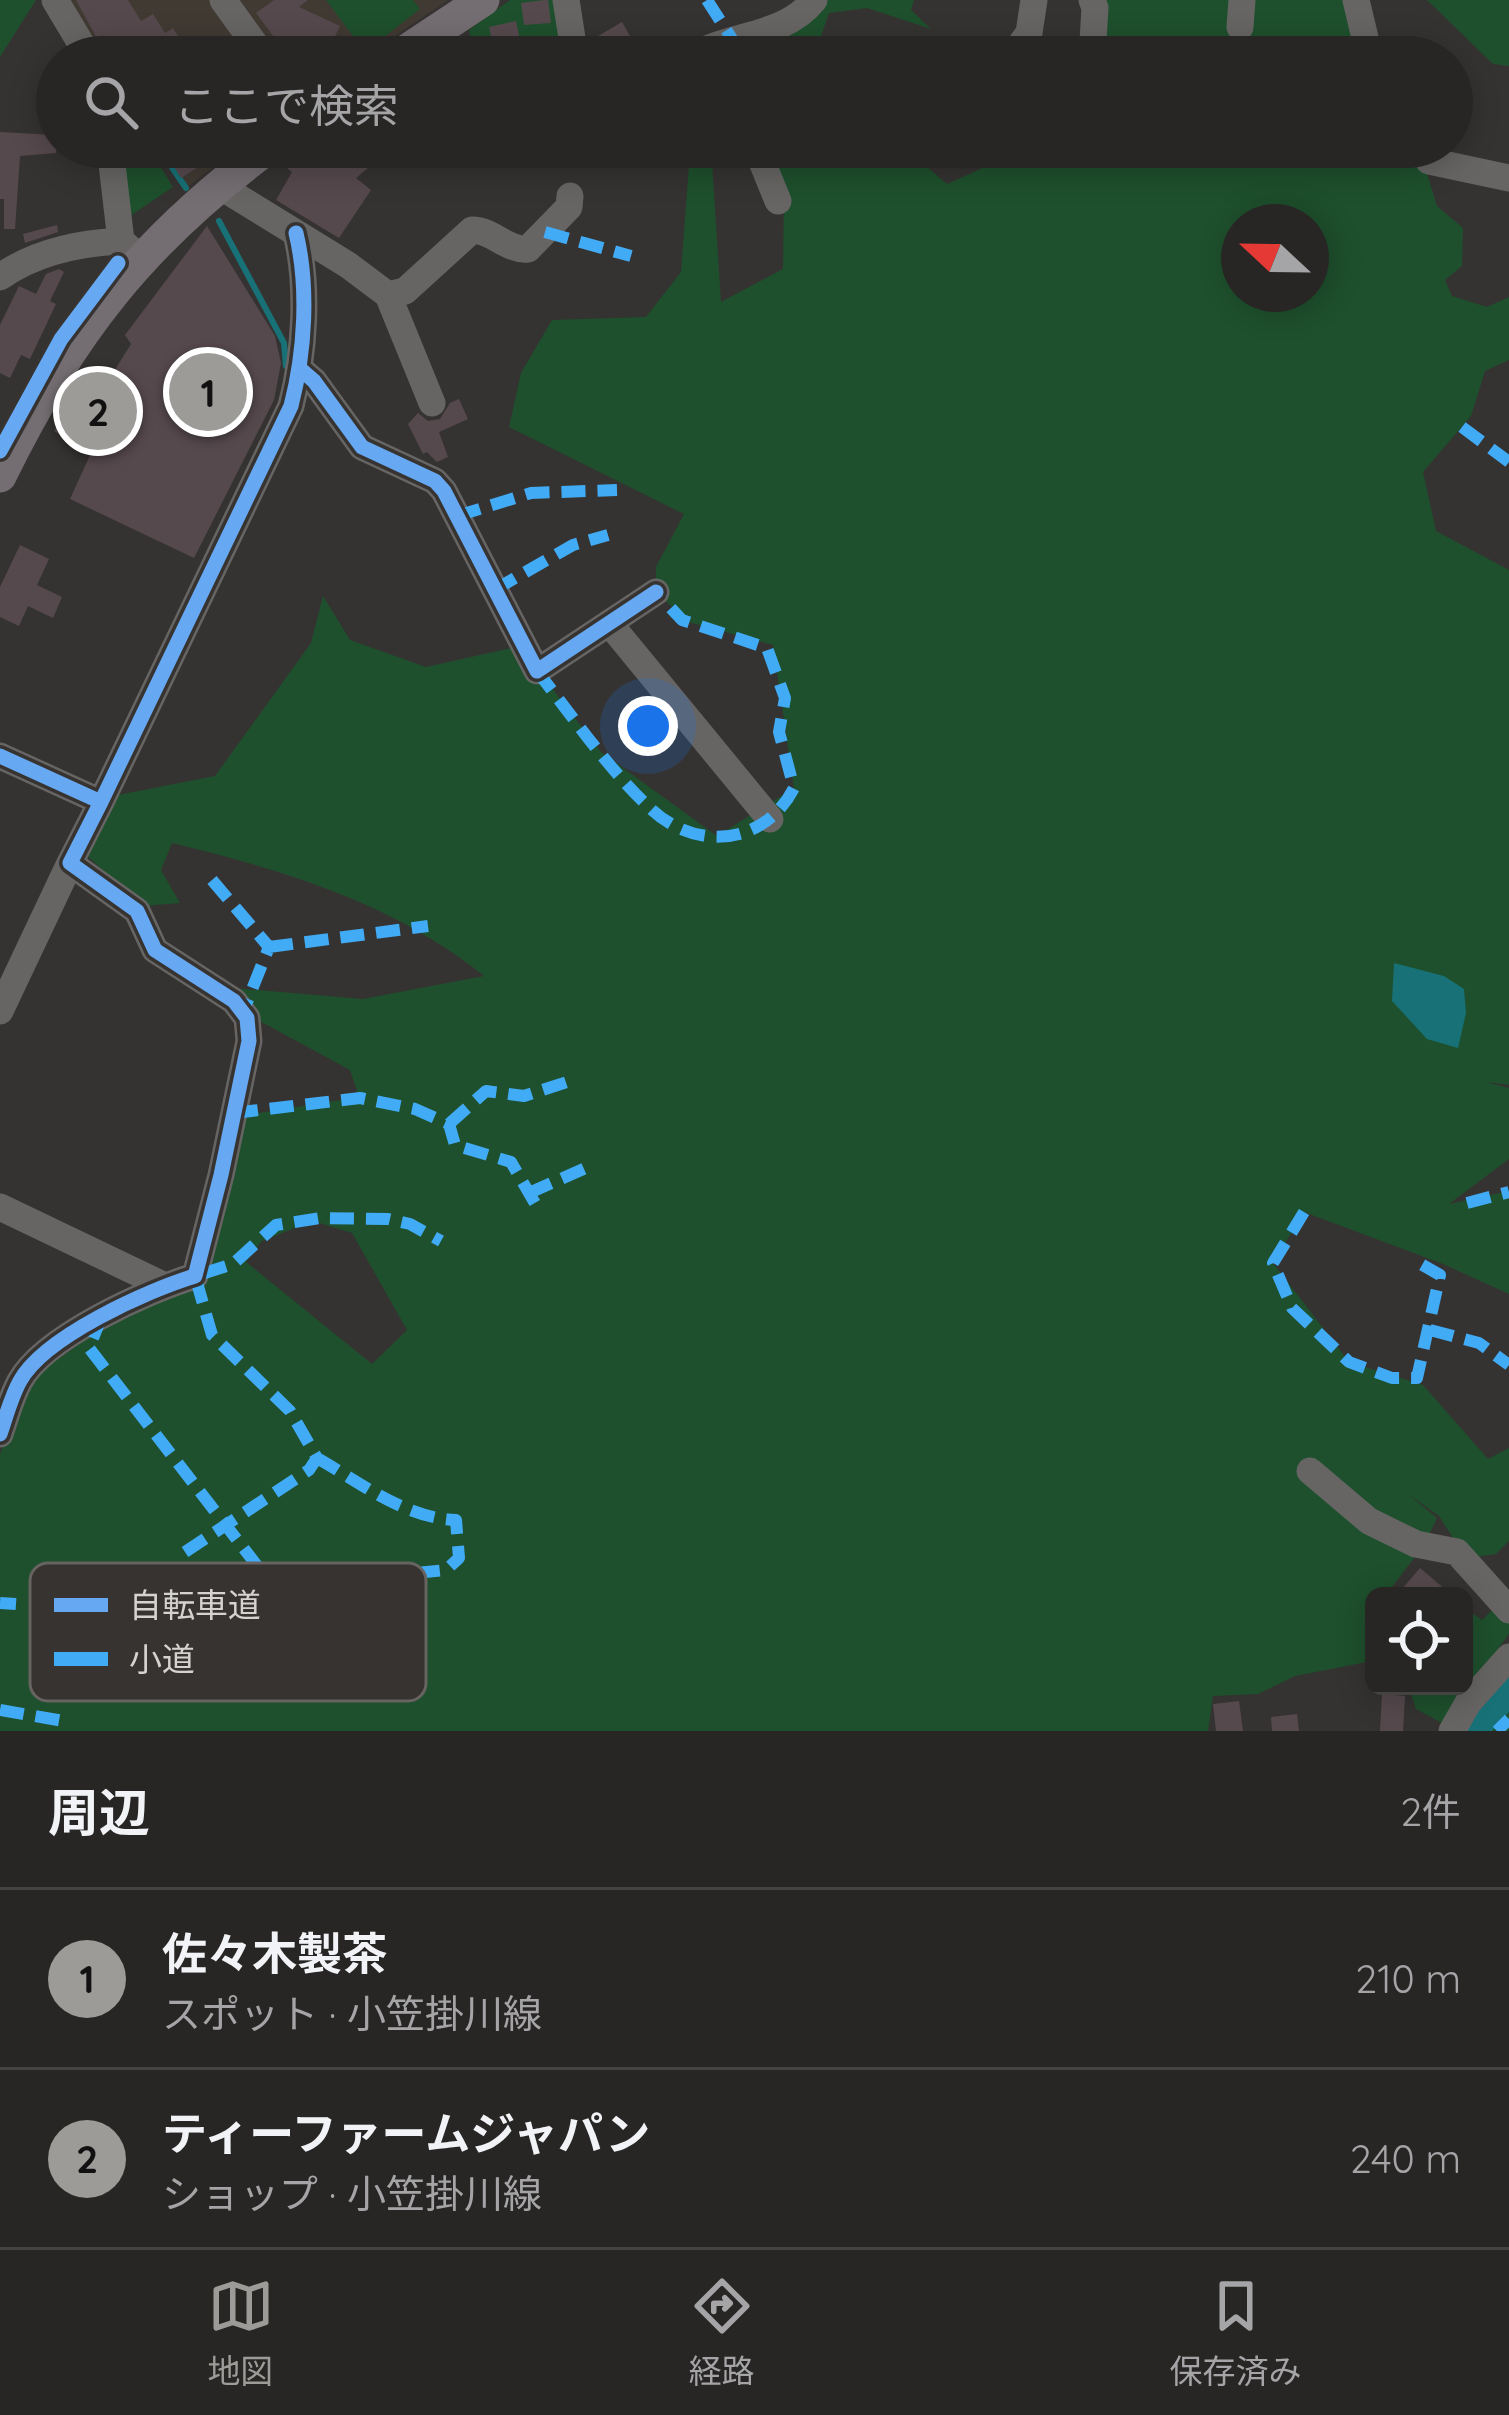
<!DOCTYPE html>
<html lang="ja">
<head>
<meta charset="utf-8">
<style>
	body { margin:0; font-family:Quicksand,"Noto Sans JP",sans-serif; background:#302e2d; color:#f1f3f6 }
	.controls { position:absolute; right:36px; bottom:36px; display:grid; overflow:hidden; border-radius:18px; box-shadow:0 6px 30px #0003 }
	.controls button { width:108px; height:108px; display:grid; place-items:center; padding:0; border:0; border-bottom:3px solid #444342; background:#282625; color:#f1f3f6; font:60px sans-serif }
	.compass { position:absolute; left:1221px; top:204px; width:108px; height:108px; border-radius:50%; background:#282625; box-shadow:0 6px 30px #0003; rotate:292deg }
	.you { position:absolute; left:648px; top:726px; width:42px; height:42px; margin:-30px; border:9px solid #fff; border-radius:50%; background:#1a73e8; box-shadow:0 0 0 18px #1a73e833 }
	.badge { display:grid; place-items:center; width:78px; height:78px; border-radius:50%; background:#9d9b98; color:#111; font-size:39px; font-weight:700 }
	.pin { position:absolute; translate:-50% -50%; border:6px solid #fff; box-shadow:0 3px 12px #0006 }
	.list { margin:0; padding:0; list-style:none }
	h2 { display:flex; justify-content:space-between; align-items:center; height:156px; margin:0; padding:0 48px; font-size:51px }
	h2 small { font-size:39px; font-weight:400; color:#a5a5a7 }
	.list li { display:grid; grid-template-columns:78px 1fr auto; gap:36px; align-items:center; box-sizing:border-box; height:180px; padding:0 48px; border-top:3px solid #444342 }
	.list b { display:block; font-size:45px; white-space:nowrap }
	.list p { margin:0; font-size:39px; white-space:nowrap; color:#a5a5a7 }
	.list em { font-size:39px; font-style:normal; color:#a5a5a7 }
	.icon { flex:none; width:66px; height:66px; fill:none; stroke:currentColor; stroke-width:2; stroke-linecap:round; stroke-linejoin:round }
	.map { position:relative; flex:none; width:1509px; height:1731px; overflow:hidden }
	.search { position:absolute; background:#282625; box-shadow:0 6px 30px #0003; left:36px; right:36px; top:36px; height:132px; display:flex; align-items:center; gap:30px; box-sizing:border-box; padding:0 42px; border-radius:66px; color:#a5a5a7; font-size:45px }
	.sheet { height:516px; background:#282625 }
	nav { display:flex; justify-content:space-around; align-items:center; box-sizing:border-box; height:168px; border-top:3px solid #444342; background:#282625; font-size:33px; color:#a5a5a7 }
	nav a { display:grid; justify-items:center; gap:6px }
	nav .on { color:#9d9b98 }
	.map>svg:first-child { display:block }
	.built { fill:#413a33 }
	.green { fill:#1e502d; fill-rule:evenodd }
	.water { fill:#177176 }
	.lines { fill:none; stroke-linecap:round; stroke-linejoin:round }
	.stream { stroke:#177176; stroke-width:6 }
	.river { stroke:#177176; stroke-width:33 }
	.building { fill:#56494e }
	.minor { stroke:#666564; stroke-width:27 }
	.major { stroke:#746e72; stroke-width:33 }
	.quiet { stroke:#42abf6; stroke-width:12; stroke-dasharray:24 12; stroke-linecap:butt }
	.cycleway-casing { stroke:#363330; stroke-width:22 }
	.cycleway { stroke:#66a8f1; stroke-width:15 }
	.key { fill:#363330; stroke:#666360; stroke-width:3 }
	.key-label { font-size:33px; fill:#d5d3d0 }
</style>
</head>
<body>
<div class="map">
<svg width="1509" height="1731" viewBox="0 0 1509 1731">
	<rect width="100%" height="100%" fill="#353331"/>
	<!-- built -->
	<path class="built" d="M56 0H448L364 57H95Z
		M157 147H239L186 188Z"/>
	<!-- green -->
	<path class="green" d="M0 0H36L0 57Z
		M326 0H413L420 9 365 52Z
		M510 0H556L567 57H475L469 30Z
		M819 0H914L911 10 931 29 867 8 829 13 814 57H709Z
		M1098 0H1236V36L1223 51 1251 32V0H1347L1367 57H1098Z
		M1427 0H1509V66L1493 64Z
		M118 147H148L173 187 127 218Z
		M666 147H711L721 302 783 269 784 197 768 147H829L841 154 906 149 947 184 1030 147H1419L1437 206 1463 228 1462 266 1445 280 1452 296 1487 307 1509 297V360L1485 371 1471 416 1423 472 1436 531 1509 570V1085L1486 1082 1509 1088V1159L1449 1204 1509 1191V1294L1443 1264 1304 1212 1273 1263 1349 1362 1423 1385 1488 1459 1509 1448V1541L1496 1554 1466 1558 1439 1516 1408 1494 1437 1518 1424 1545 1385 1596H1374L1372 1661 1295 1676 1258 1694 1213 1696 1208 1731H0V1454L27 1381 163 1285 202 1279 240 1116 359 1097 350 1070 243 1012 210 986 363 999 484 976C394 903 283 870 172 843L161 870 180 903 143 906 86 855 118 795 215 776 311 643 323 596 350 640 426 667 520 646 601 752 717 836 794 788 773 645 688 622 656 592V567L684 514 509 427 521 373 552 320 646 317 681 272 690 152ZM1239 222H1311V294H1239ZM313 1221 352 1233 407 1330 372 1364 246 1262 262 1241Z
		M1464 1607 1482 1620 1495 1607 1509 1619V1634L1442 1723 1416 1709 1408 1686H1464Z
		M1509 1677V1731H1460L1482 1699Z"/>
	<!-- water -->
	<path class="water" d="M1394 963 1444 976 1464 989 1466 1013 1458 1048 1427 1039 1392 1001Z"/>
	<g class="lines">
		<!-- stream -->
		<path class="stream" d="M158 147 186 188
			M219 221 284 343 286 366"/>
		<!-- river -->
		<path class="river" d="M1470 1731 1509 1687"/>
	</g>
	<!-- building -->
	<path class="building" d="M76 0H128L141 21 153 14 165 33 173 28 191 57H107Z
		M274 0H308L299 7 340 26 325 57H282V48L256 13Z
		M544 0H548L551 23 524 25 521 3Z
		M516 21 523 53 495 57 489 27Z
		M622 22 638 50 626 57H610L598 36Z
		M0 132 56 135V153L20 156 15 229H4V199H0Z
		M162 147H230L181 178Z
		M298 147H393L356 178 371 190 339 238 276 200 292 172 282 164Z
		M57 225 58 232 25 243 23 234Z
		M207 226 275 336 281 363 274 400 194 558 70 499 91 453 54 431 83 378 103 389 131 344 125 335Z
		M59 269 64 272 50 301 56 304 30 359 21 355 10 378 0 373V325L19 286 36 294 46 274Z
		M459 399 468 419 439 432 448 457 437 462 427 452 423 454 408 424 418 413 428 421 440 419 450 403Z
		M20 545 49 559 37 585 62 597 53 618 28 606 19 626 0 617V587Z
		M1420 1568 1453 1596H1396Z
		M1382 1694 1405 1696 1403 1731H1380Z
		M1239 1701 1243 1731H1216L1213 1704Z
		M1297 1714 1299 1731H1272L1271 1717Z"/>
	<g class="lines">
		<!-- minor -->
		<path class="minor" d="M55 0 89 57
			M223 0 264 57
			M566 0 575 57
			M1356 0 1366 42 1374 57
			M1240 27 1242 0
			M691 57C730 33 784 38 814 0
			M1011 57 1029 33 1034 0
			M1092 57 1095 8 1092 0
			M110 147 121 241
			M756 147 778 201
			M1424 147 1429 161 1509 178
			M218 185 348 265 388 295 405 291 472 230C493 230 507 251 528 249L569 207 570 196
			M0 277C34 253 79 243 121 241L141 258
			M388 295 432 403
			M299 368 314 381 362 447 435 481 444 491 537 671 656 592
			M609 623 770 819
			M0 756 101 802 70 863 137 911 155 950 234 1001 247 1018 249 1041 221 1175 195 1276C148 1290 44 1337 20 1381 11 1397 6 1417 0 1434
			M101 802 291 406C305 352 309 287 296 233
			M0 1011 70 863
			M0 1207 163 1285
			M1310 1471 1369 1521 1416 1544 1457 1552 1509 1610
			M1452 1731 1468 1703 1509 1657"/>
		<!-- major -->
		<path class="major" d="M397 57 483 0
			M0 476C69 334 142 241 269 147"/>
		<!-- quiet -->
		<path class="quiet" d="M707 0 732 39
			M545 232 631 256
			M1462 427 1509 462
			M457 516 531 493 617 490
			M494 590 573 545 608 535
			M537 671C573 717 608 769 651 809 697 852 765 845 794 788L779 732 785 698 767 648 682 620 656 592
			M212 880 269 947 243 1012
			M269 947 428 926
			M234 1113 360 1098 415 1109 449 1124 455 1145 511 1162 540 1212
			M449 1124 486 1091 524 1096 570 1081
			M529 1193 588 1167
			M1467 1203 1509 1192
			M1304 1212 1273 1263 1292 1308 1349 1362 1392 1378H1417L1440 1275 1419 1263
			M102 1316 89 1348 265 1576
			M1430 1330 1479 1343 1509 1365
			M317 1458C361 1483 404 1518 456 1520L459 1558 446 1570 397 1575 366 1596
			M185 1552 309 1470 317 1458 290 1411 212 1335 195 1276 233 1264 276 1225 320 1218 388 1219 410 1224 441 1241
			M0 1603 16 1604
			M0 1710 69 1722
			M1497 1731 1509 1719"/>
		<defs>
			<path id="cycleway" d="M299 368 314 381 362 447 435 481 444 491 537 671 656 592
				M0 451 61 339 118 263
				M0 756 101 802 70 863 137 911 155 950 234 1001 247 1018 249 1041 221 1175 195 1276C148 1290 44 1337 20 1381 11 1397 6 1417 0 1434
				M101 802 291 406C305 352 309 287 296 233"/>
		</defs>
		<!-- cycleway casing -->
		<use href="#cycleway" class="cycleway-casing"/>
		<!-- cycleway -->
		<use href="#cycleway" class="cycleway"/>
	</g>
	<!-- legend -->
	<rect x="30" y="1563" width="396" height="138" rx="18" class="key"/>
	<rect x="54" y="1598" width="54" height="14" fill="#66a8f1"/>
	<rect x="54" y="1652" width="54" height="14" fill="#42abf6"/>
	<g class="key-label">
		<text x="129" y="1617">自転車道</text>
		<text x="129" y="1671">小道</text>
	</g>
</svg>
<div class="controls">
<button><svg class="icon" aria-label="locate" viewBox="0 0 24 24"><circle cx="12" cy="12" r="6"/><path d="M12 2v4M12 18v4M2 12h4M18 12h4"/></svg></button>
</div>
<svg class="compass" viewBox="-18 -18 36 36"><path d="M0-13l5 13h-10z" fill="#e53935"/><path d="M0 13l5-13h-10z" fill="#a5a5a7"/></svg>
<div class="you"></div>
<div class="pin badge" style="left:208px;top:392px">1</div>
<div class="pin badge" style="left:98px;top:411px">2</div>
<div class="search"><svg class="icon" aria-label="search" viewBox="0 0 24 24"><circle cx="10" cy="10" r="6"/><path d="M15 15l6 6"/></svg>ここで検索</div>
</div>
<section class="sheet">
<h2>周辺<small>2件</small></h2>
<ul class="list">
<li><span class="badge">1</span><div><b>佐々木製茶</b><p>スポット · 小笠掛川線</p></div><em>210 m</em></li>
<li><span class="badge">2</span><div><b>ティーファームジャパン</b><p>ショップ · 小笠掛川線</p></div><em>240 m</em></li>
</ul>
</section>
<nav>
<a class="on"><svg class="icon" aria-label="map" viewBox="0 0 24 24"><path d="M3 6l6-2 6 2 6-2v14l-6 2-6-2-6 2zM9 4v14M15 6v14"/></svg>地図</a>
<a><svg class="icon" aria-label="directions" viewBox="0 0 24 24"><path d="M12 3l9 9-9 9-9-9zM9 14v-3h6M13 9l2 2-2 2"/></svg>経路</a>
<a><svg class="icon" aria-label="saved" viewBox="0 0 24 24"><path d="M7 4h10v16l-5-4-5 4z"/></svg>保存済み</a>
</nav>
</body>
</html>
